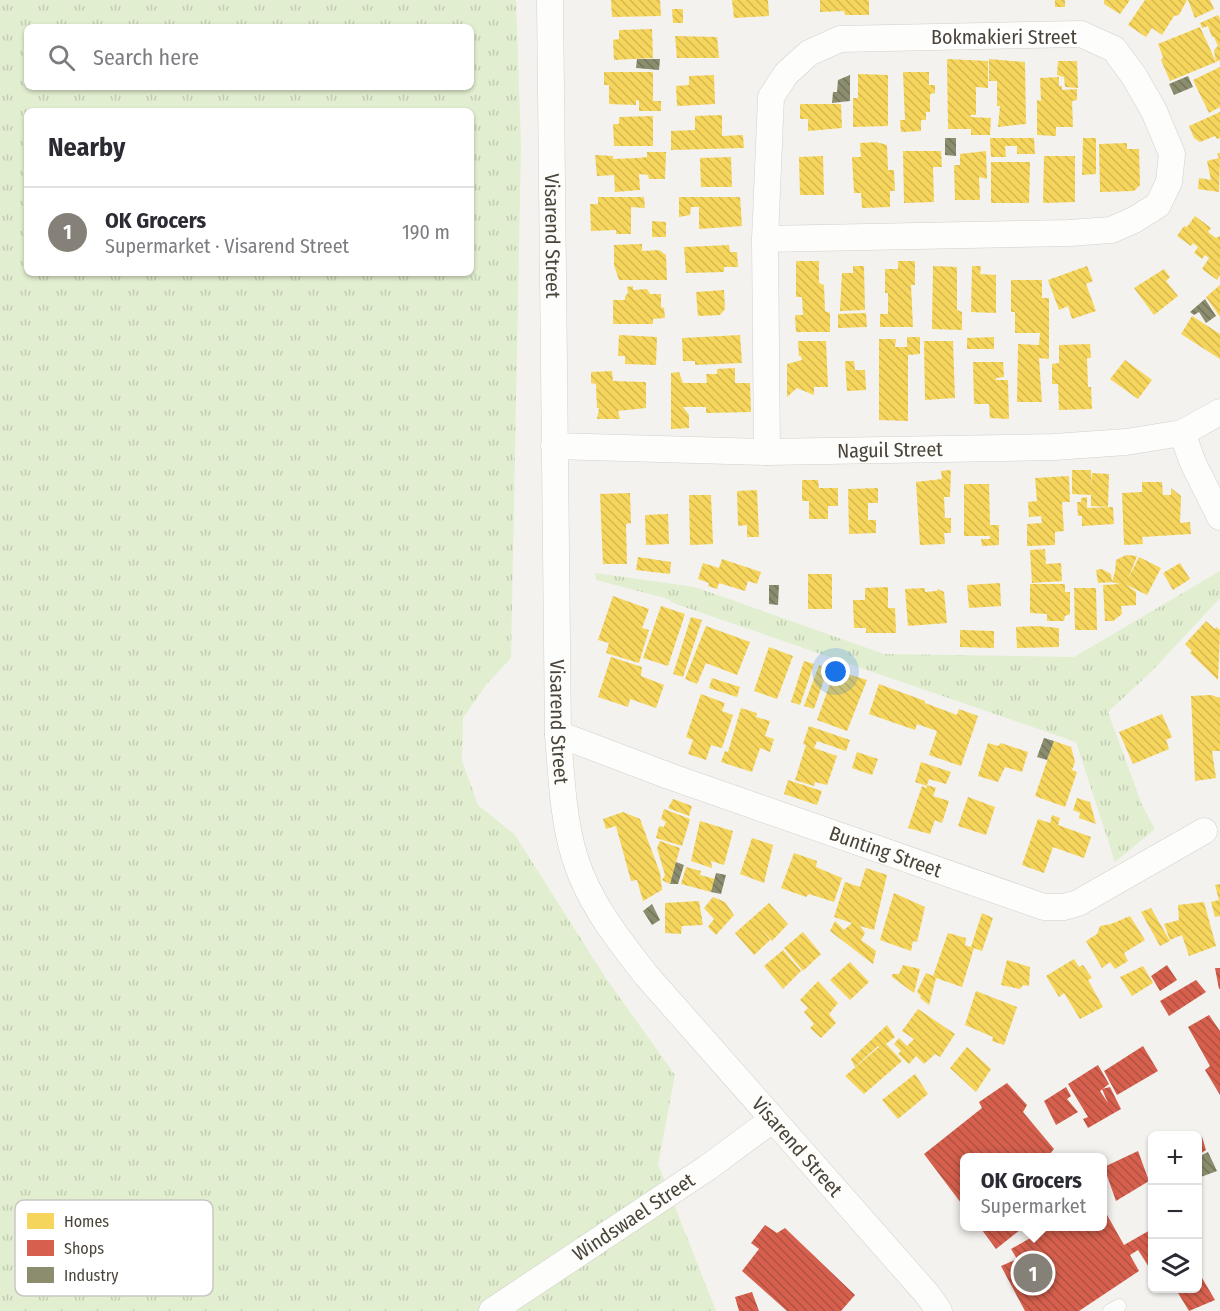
<!DOCTYPE html>
<html lang="en">
<head>
<meta charset="utf-8">
<style>
	body { margin:0; font-family:"Fira Sans Condensed",sans-serif; background:#f7f7f7; color:#2b2b33 }
	.controls { position:absolute; right:18px; bottom:18px; display:grid; overflow:hidden; border-radius:9px; box-shadow:0 2px 4px #0004 }
	.controls button { width:54px; height:54px; display:grid; place-items:center; padding:0; border:0; border-bottom:2px solid #e1e1e2; background:#fff; color:#2b2b33; font:30px sans-serif }
	.you { position:absolute; left:836px; top:672px; width:21px; height:21px; margin:-15px; border:4px solid #fff; border-radius:50%; background:#1a73e8; box-shadow:0 0 0 9px #1a73e833 }
	.badge { display:grid; place-items:center; width:39px; height:39px; border-radius:50%; background:#868178; color:#fff; font-size:20px; font-weight:700 }
	.pin { position:absolute; translate:-50% -50%; border:3px solid #fff; box-shadow:0 2px 6px #0006 }
	.popup { position:absolute; left:960px; top:1153px; width:147px; height:78px; box-sizing:border-box; display:grid; place-content:center; border-radius:9px; background:#fff; filter:drop-shadow(0 2px 4px #0005); font-size:20px; white-space:nowrap; color:#7c7c81 }
	.popup b { font-size:22px; color:#2b2b33 }
	.popup::after { content:''; position:absolute; left:50%; top:100%; margin-left:-12px; border:12px solid transparent; border-top-color:#fff }
	.list { margin:0; padding:0; list-style:none }
	h2 { display:flex; justify-content:space-between; align-items:center; height:78px; margin:0; padding:0 24px; font-size:26px }
	h2 small { font-size:20px; font-weight:400; color:#7c7c81 }
	.list li { display:grid; grid-template-columns:39px 1fr auto; gap:18px; align-items:center; box-sizing:border-box; height:90px; padding:0 24px; border-top:2px solid #e1e1e2 }
	.list b { display:block; font-size:22px; white-space:nowrap }
	.list p { margin:0; font-size:20px; white-space:nowrap; color:#7c7c81 }
	.list em { font-size:20px; font-style:normal; color:#7c7c81 }
	.icon { flex:none; width:33px; height:33px; fill:none; stroke:currentColor; stroke-width:2; stroke-linecap:round; stroke-linejoin:round }
	.map { position:relative; flex:none; width:1220px; height:1311px; overflow:hidden }
	.search { position:absolute; background:#fff; box-shadow:0 2px 4px #0004; left:24px; top:24px; width:450px; height:66px; display:flex; align-items:center; gap:15px; box-sizing:border-box; padding:0 21px; border-radius:9px; color:#7c7c81; font-size:22px }
	.panel { position:absolute; background:#fff; box-shadow:0 2px 4px #0004; left:24px; top:108px; width:450px; height:168px; border-radius:9px }
	.map>svg:first-child { display:block }
	.grass { fill:url(#grass-tufts); fill-rule:evenodd }
	.homes { fill:url(#homes-back-hatch) }
	.shops { fill:url(#shops-back-hatch) }
	.industry { fill:url(#industry-back-hatch) }
	.lines { fill:none; stroke-linecap:round; stroke-linejoin:round }
	.service-casing { stroke:#d2d0cb; stroke-width:15 }
	.minor-casing { stroke:#d2d0cb; stroke-width:27 }
	.service { stroke:#fdfdfc; stroke-width:14 }
	.minor { stroke:#fdfdfc; stroke-width:26 }
	.labels { text-anchor:middle; dominant-baseline:central; stroke-width:6; stroke-linejoin:round; paint-order:stroke }
	.street-label { font-size:20px; fill:#4b4439; stroke:#fff }
	.key { fill:#fff; stroke:#c9c7c4; stroke-width:1.5 }
	.key-label { font-size:16px; fill:#4b4439 }
</style>
</head>
<body>
<div class="map">
<svg width="1220" height="1311" viewBox="0 0 1220 1311">
	<defs>
		<pattern id="grass-tufts" width="24" height="20" patternUnits="userSpaceOnUse" patternTransform="scale(1.5)"><rect width="24" height="20" fill="#e1eecf"/><path d="M3 7l-1-3M5 7V3M7 7l1-3M15 17l-1-3M17 17v-4M19 17l1-3" fill="none" stroke="#c3cdb2"/></pattern>
		<pattern id="homes-back-hatch" width="6" height="6" patternUnits="userSpaceOnUse" patternTransform="scale(1.5)"><rect width="6" height="6" fill="#f6d55c"/><path d="M-1 5l2 2M0 0l6 6M5-1l2 2" fill="none" stroke="#d4b851"/></pattern>
		<pattern id="shops-back-hatch" width="6" height="6" patternUnits="userSpaceOnUse" patternTransform="scale(1.5)"><rect width="6" height="6" fill="#d6604d"/><path d="M-1 5l2 2M0 0l6 6M5-1l2 2" fill="none" stroke="#b05141"/></pattern>
		<pattern id="industry-back-hatch" width="6" height="6" patternUnits="userSpaceOnUse" patternTransform="scale(1.5)"><rect width="6" height="6" fill="#8c8c6e"/><path d="M-1 5l2 2M0 0l6 6M5-1l2 2" fill="none" stroke="#74745b"/></pattern>
	</defs>
	<rect width="100%" height="100%" fill="#f4f2ee"/>
	<!-- grass -->
	<path class="grass" d="M0 0H516L521 145 511 658 486 685 463 718 462 761 478 805 515 835 605 977 675 1075 658 1164 716 1311H0ZM27 27H471V87H27ZM27 111H471V273H27Z
		M1220 571V598L1151 672 1108 712 1142 805 1155 829 1115 862 1076 742 676 604 665 598 596 580 595 573 695 587 884 654 1074 657Z"/>
	<!-- homes -->
	<path class="homes" d="M611 0H660L661 16 612 17Z
		M732 0H768L769 16 734 18Z
		M820 0H869V15H845L844 11 820 12Z
		M1055 0H1065V7H1055Z
		M1104 0H1130L1120 14 1104 4Z
		M1145 0H1187L1179 15 1174 16 1162 35 1152 28 1146 37 1128 25Z
		M1188 0H1210L1214 9 1195 18Z
		M672 9H683V23H673Z
		M1218 15 1220 19V60L1216 62 1214 50 1218 46 1214 37H1212L1208 26 1202 28 1200 23Z
		M1200 27 1216 62 1170 81 1161 60 1163 57 1158 44Z
		M652 29 653 58 614 60 613 40 619 39V30Z
		M675 36 717 37 719 58H677Z
		M947 59 988 61V88L976 87V115H970L971 117 991 118 990 135H971V129H948Z
		M989 59 1025 62 1026 124 998 127 1000 106H997V81H989Z
		M1058 61H1077L1078 88 1065 87 1064 77 1057 75Z
		M1220 67V107L1209 113 1193 80Z
		M604 72H653V101H661V111H639V101L636 100V105L609 104V85H604Z
		M903 72H929V85H935V93L930 94V112H926V120H921V131L901 132 900 120H905Z
		M858 74 888 75V126L853 127V98H858Z
		M714 75 715 104 677 106 676 86 689 85V76Z
		M1059 77V86H1062V90L1077 89V100L1072 101 1073 127H1056V136L1037 135V100L1041 101 1040 78Z
		M800 104H841L842 128 808 131V119H800Z
		M1220 112V138L1217 139 1215 136 1200 142 1194 138 1189 126Z
		M722 115V136L743 135 744 148 671 150V131L695 130V116Z
		M653 116V146H614L613 124H619V117Z
		M990 138H1034L1035 154H1017V146H1005L1006 157H991Z
		M1083 138H1096V174L1082 175Z
		M876 142 887 145 888 170H894L895 191H890V207L862 208 861 193H854L852 157H861L860 143Z
		M1127 143V149H1139L1140 185 1134 191 1100 192 1099 144Z
		M903 151H941L942 167H933L934 202 904 203Z
		M986 151 987 179 979 177 980 200H955L954 165H960V154Z
		M647 152H666L665 179H649L648 175 639 174 640 190 615 192 614 175 597 176 595 155 613 156V159L638 158 647 157Z
		M1217 153H1220L1219 192 1198 189 1199 178 1211 180 1207 161 1219 158Z
		M823 156 824 195H800L799 157Z
		M1044 156H1075V202L1043 203Z
		M731 157 732 187H701L700 158Z
		M991 162H1030L1029 203H991Z
		M598 197H644L645 208 631 207V234H616V230L591 231 590 204H598Z
		M679 197H740L742 226 699 229V207H691L690 215 679 217Z
		M1195 216 1211 228 1208 232 1216 238 1220 236V275L1217 280 1202 269 1209 258 1205 255 1202 259 1194 253 1198 247 1193 243 1191 246 1177 236 1184 226 1187 227Z
		M652 221 666 222V237H652Z
		M642 244V251L659 250 666 255 667 280H619L614 265V245Z
		M729 245 730 252H737L738 267H724V272L686 273 684 247Z
		M796 261H819V283L824 285 825 311 830 313V332H796L795 315H803L802 297H796Z
		M898 261H915V285H911L913 327H880V314H888V293H885V269H898Z
		M853 266H864L865 310 840 311 842 273H853Z
		M933 266 957 267V310L962 312V330L932 329Z
		M972 266H981L980 274 996 275V313L971 312Z
		M1087 266 1093 281 1086 284 1096 311 1072 319 1068 306 1059 310 1048 280Z
		M1164 269 1170 277 1166 281 1178 296 1154 315 1134 288Z
		M1011 280H1042V298H1049V359L1039 358 1042 402H1017L1018 344 1039 345 1040 333H1015V312H1011Z
		M1220 285V317L1206 297Z
		M633 286V290L647 289 650 294H661V307L664 308 665 318 653 319V324H613V300H625V296L628 293 627 287Z
		M724 290 725 309 720 315 698 316 696 292Z
		M866 313 867 327 838 328V314Z
		M1192 316 1220 334V359L1181 334Z
		M619 335 657 337 656 365 625 364V356H618Z
		M740 335 742 363 695 365V361H683L682 338Z
		M907 337H920V354L908 355V421L879 420V339H896L895 347H907Z
		M994 337V349H967V338Z
		M798 341H826L828 387H814V395L797 388 787 397V364L802 360 801 356H799Z
		M924 341H953L955 398 925 400Z
		M1090 344 1091 358H1087L1088 387H1091L1092 409 1059 410 1058 384H1052V364L1059 363V345Z
		M1125 360 1152 380 1138 399 1110 379Z
		M845 361H854L855 370H865L866 390 847 391Z
		M973 362H1003L1004 377 996 378V380H1008L1009 419 990 418 989 404H974Z
		M735 368V383H750L751 412 706 413V407H683L689 415V428L671 429V373L679 372 683 383H707L706 374H717V369Z
		M612 371 613 381 646 382V408L618 411 620 419H597L599 408H597L596 384 591 383V372Z
		M951 470 950 497H944L945 518H951V533H944L945 544 920 545 916 482 942 479 941 471Z
		M1072 470H1091V486L1092 473 1109 474 1108 507 1091 506V495L1072 494Z
		M1069 476 1070 502H1062L1064 531 1055 532V545L1027 546V524L1042 523 1041 516 1029 517 1028 502 1037 501 1035 478Z
		M802 480H818L819 488H838V506H828V519H809V501H802Z
		M1142 482H1162L1163 495H1171V488L1181 496 1180 523 1190 522 1191 534 1142 537 1143 544 1124 545 1122 493 1142 492Z
		M964 484H989L990 525H999V545L982 546 981 539H990V536H964Z
		M878 488V503H868V520H876V533L849 534 848 489Z
		M757 490 759 537H747V525L738 526 737 491Z
		M630 493 631 523 626 524 627 564H603L600 494Z
		M689 495H711L713 544 690 545Z
		M1087 497V508L1113 507 1114 524 1082 526V516H1078L1077 502H1081V498Z
		M668 514 669 544 646 545 645 515Z
		M1045 549 1046 564 1061 563 1062 581 1032 583 1030 550Z
		M1126 555 1137 556 1128 579 1139 557 1161 568 1147 595 1125 584 1136 592V605L1121 606 1122 614 1113 621H1105L1103 585 1120 584 1112 582 1115 572 1116 560Z
		M638 557 671 562 670 574 636 570Z
		M722 559 761 572 757 584 748 581 745 591 719 583 717 589 708 586 709 583 698 579 703 563 719 568Z
		M1180 563 1190 579 1173 590 1163 573Z
		M1102 569 1111 574 1112 582 1098 583 1096 570Z
		M808 574H832V609H808Z
		M1000 583 1001 606 969 608 967 585Z
		M1030 584H1065V592H1070V614L1065 616 1064 621H1047V614L1030 613Z
		M888 587V608H895L896 633H866V628H854L853 600H865V588Z
		M925 588V592L937 591 938 589 944 592 947 623 908 626 905 589Z
		M1074 588H1096L1097 630H1075Z
		M613 596 649 609 642 628 649 630 639 663 606 653 609 643 598 640Z
		M661 606 685 614 668 666 643 658Z
		M691 617 702 620 683 677 673 674Z
		M1206 621 1215 629 1216 627 1220 630 1218 680 1190 653 1192 651 1185 644Z
		M706 626 750 642 737 675 706 663 697 684 685 679Z
		M1037 626 1059 628V647L1017 648 1016 627Z
		M960 630 994 631V648L960 647Z
		M769 647 793 656 777 699 754 691Z
		M611 657 642 667 641 676 664 685 656 708 630 699 628 707 598 697Z
		M804 661 814 664 800 705 791 702Z
		M819 665 828 668 814 709 804 706Z
		M835 670 867 680 847 731 817 720Z
		M712 678 740 687 737 697 709 688Z
		M879 684 925 701V703L957 715 959 709 978 716 961 766 929 755 937 731 917 724 915 730 869 714Z
		M701 694 725 703 722 711 733 715 722 748 711 745 706 760 688 754 693 740 686 737Z
		M1211 695 1220 698V751H1212L1216 778 1195 781 1191 696Z
		M741 708 757 713 756 717 770 721 765 736 774 739 770 752 760 748 752 772 721 762 725 751 728 752Z
		M1162 714 1172 737 1166 740 1169 749 1133 764 1119 732Z
		M809 726 850 740 846 751 817 741 814 748 837 756 827 785 815 782 814 786 795 780 806 745 803 744Z
		M1054 741 1071 747 1075 762 1072 770 1077 772 1065 807 1035 796Z
		M988 743 998 746 1001 743 1028 752 1022 772 1005 767 998 782 978 776Z
		M857 752 878 759 872 775 852 768Z
		M921 762 951 772 946 784 929 779 927 785 936 788 933 796 949 801 942 823 935 820 930 834 908 828 922 786 926 788 927 786 915 782Z
		M788 780 822 791 817 805 784 794Z
		M968 797 995 807 986 835 958 826Z
		M1077 798 1090 802 1096 824 1079 818 1080 813 1073 810Z
		M673 799 692 806 689 816 668 808Z
		M664 809 690 819 682 846 656 838 659 826 664 827 666 822 661 819Z
		M623 812 640 819 660 873 662 890 643 901 637 880 631 881 616 826 606 829 603 819Z
		M1052 815 1060 818 1058 825 1091 837 1084 858 1053 847 1044 873 1022 865 1038 819 1050 823Z
		M700 821 733 831 724 865 711 861 712 868 691 861Z
		M752 838 773 845 764 883 740 874Z
		M660 841 680 848 670 884 662 880 665 875 657 848Z
		M794 853 817 861 816 867 842 878 834 902 809 894 806 897 781 888Z
		M686 867 701 871 700 875 715 879 711 892 681 884Z
		M866 868 887 875 874 930 860 926 865 933 861 940 876 951 873 964 830 931 835 921 844 930 852 923 834 917 845 882 860 887Z
		M1220 884V916L1215 917 1211 902 1219 900 1215 885Z
		M894 893 925 907 917 942 913 941 911 951 880 940Z
		M713 897 725 902 734 915 716 935 708 927 714 919 704 908Z
		M699 901 703 925 682 926 681 934 665 933V903Z
		M1204 902 1216 946 1189 956 1182 935 1170 940 1164 924 1179 920 1178 905Z
		M769 903 788 924 772 941 761 929 770 940 754 955 735 933Z
		M1151 908 1170 941 1160 946 1141 912Z
		M982 913 993 918 982 951 974 948 962 987 936 978 929 1005 920 998 921 996 917 992 926 973 933 976 948 933 966 938 965 945 971 947Z
		M1130 916 1145 940 1124 953 1128 961 1115 969 1110 962 1102 968 1086 941 1097 934 1100 926 1111 924Z
		M803 932 821 954 803 971 784 948Z
		M783 950 801 971 783 989 764 966Z
		M1074 959 1079 967 1083 965 1092 978 1088 980 1103 1007 1080 1019 1064 993 1059 997 1046 976Z
		M1007 960 1030 967 1029 986 1023 985 1020 989 1001 985Z
		M850 962 869 982 850 1000 830 980Z
		M903 965 920 969 914 993 892 977V974H899Z
		M1143 966 1153 983 1132 996 1120 977Z
		M818 981 838 1003 829 1014 836 1023 821 1038 810 1028 814 1024 804 1012 808 1008 800 1000Z
		M976 991 1017 1007 1004 1045 992 1041 993 1037 965 1025Z
		M918 1009 955 1034 940 1057 935 1054 924 1064 916 1056 909 1064 898 1054 901 1051 894 1044 899 1038 907 1046 914 1039 902 1031Z
		M887 1025 895 1037 886 1044 902 1061 864 1094 845 1076 879 1047 878 1046 855 1067 851 1059Z
		M967 1047 991 1069 976 1092 950 1068Z
		M915 1074 928 1094 898 1119 882 1100Z"/>
	<!-- shops -->
	<path class="shops" d="M1167 965 1177 980 1160 991 1151 976Z
		M1215 968H1220V989H1219Z
		M1196 980 1206 992 1169 1016 1160 1001Z
		M1209 1015 1220 1031V1095L1205 1070 1210 1066 1188 1027Z
		M1143 1046 1158 1071 1117 1095 1104 1071Z
		M1098 1065 1109 1084 1100 1091 1108 1103 1102 1089 1110 1087 1121 1109 1088 1128 1083 1119 1088 1117 1068 1084Z
		M1007 1083 1027 1105 1023 1112 1054 1149 1049 1155 1051 1158H964V1207L924 1154 982 1108 979 1102Z
		M1066 1087 1071 1096 1067 1099 1078 1112 1056 1125 1044 1101Z
		M1198 1136 1202 1137 1206 1150 1198 1155Z
		M1138 1151 1149 1181 1116 1201 1104 1167Z
		M1102 1206 1124 1245 1152 1229V1265L1149 1267 1138 1250 1130 1255 1139 1271 1079 1311H1025L1001 1266 1017 1259 1011 1249 1051 1226H1102Z
		M765 1225 777 1233 785 1228 855 1295 841 1311H787L742 1271 759 1249 751 1243Z
		M979 1226H1025L996 1249Z
		M1198 1271 1215 1300 1189 1311 1175 1288H1198Z
		M752 1292 759 1311H739L735 1297Z"/>
	<!-- industry -->
	<path class="industry" d="M637 59H660L659 70 636 68Z
		M850 75V101L832 103 833 92H837L838 80Z
		M1188 76 1193 87 1174 95 1169 84Z
		M945 138H956V156L945 155Z
		M1205 299 1216 316 1206 323 1199 312 1194 315 1190 312Z
		M769 585H779L778 605 769 604Z
		M1044 738 1054 741 1047 760 1037 757Z
		M676 862 684 865 678 884H670Z
		M716 873 726 875 721 894 711 892Z
		M652 904 660 920 652 925 643 911Z
		M1208 1152 1217 1171 1198 1178V1157Z"/>
	<g class="lines">
		<defs>
			<path id="service" d="M1110 1311 1119 1306"/>
			<g id="minor">
				<path id="s1" d="M550 0 558 734C561 772 563 821 575 858 589 903 618 939 646 975L927 1294 939 1311"/>
				<path d="M765 239 1069 233 1111 230 1134 220 1158 205 1169 182 1172 154 1154 111 1134 76 1114 49 1081 34 840 39 809 53 786 74 771 97 765 239 767 452"/>
				<path d="M1182 433 1193 463 1220 517"/>
				<path id="s2" d="M554 446 767 452 1054 447 1126 442 1182 433 1220 412"/>
				<path id="s3" d="M558 734 669 776 1044 907H1064L1078 903 1204 831"/>
				<path id="s4" d="M492 1311 707 1168 772 1120"/>
			</g>
		</defs>
		<!-- service casing -->
		<use href="#service" class="service-casing"/>
		<!-- minor casing -->
		<use href="#minor" class="minor-casing"/>
		<!-- service -->
		<use href="#service" class="service"/>
		<!-- minor -->
		<use href="#minor" class="minor"/>
	</g>
	<g class="labels">
		<!-- street labels -->
		<g class="street-label">
			<text x="1004" y="37">Bokmakieri Street</text>
			<text stroke="none"><textPath href="#s1" startOffset="236">Visarend Street</textPath></text>
			<text stroke="none"><textPath href="#s2" startOffset="336">Naguil Street</textPath></text>
			<text stroke="none"><textPath href="#s1" startOffset="722">Visarend Street</textPath></text>
			<text stroke="none"><textPath href="#s3" startOffset="348">Bunting Street</textPath></text>
			<text stroke="none"><textPath href="#s1" startOffset="1226">Visarend Street</textPath></text>
			<text stroke="none"><textPath href="#s4" startOffset="170">Windswael Street</textPath></text>
		</g>
	</g>
	<!-- legend -->
	<rect x="15" y="1200" width="198" height="96" rx="9" class="key"/>
	<rect x="27" y="1213" width="27" height="16" fill="#f6d55c"/>
	<rect x="27" y="1240" width="27" height="16" fill="#d6604d"/>
	<rect x="27" y="1267" width="27" height="16" fill="#8c8c6e"/>
	<g class="key-label">
		<text x="64" y="1227">Homes</text>
		<text x="64" y="1254">Shops</text>
		<text x="64" y="1281">Industry</text>
	</g>
</svg>
<div class="controls">
<button>+</button>
<button>−</button>
<button><svg class="icon" aria-label="layers" viewBox="0 0 24 24"><path d="M12 4l9 5-9 5-9-5zM3 14l9 5 9-5"/></svg></button>
</div>
<div class="you"></div>
<div class="pin badge" style="left:1033px;top:1273px">1</div>
<div class="popup"><b>OK Grocers</b>Supermarket</div>
<div class="search"><svg class="icon" aria-label="search" viewBox="0 0 24 24"><circle cx="10" cy="10" r="6"/><path d="M15 15l6 6"/></svg>Search here</div>
<section class="panel">
<h2>Nearby<small></small></h2>
<ul class="list">
<li><span class="badge">1</span><div><b>OK Grocers</b><p>Supermarket · Visarend Street</p></div><em>190 m</em></li>
</ul>
</section>
</div>
</body>
</html>
